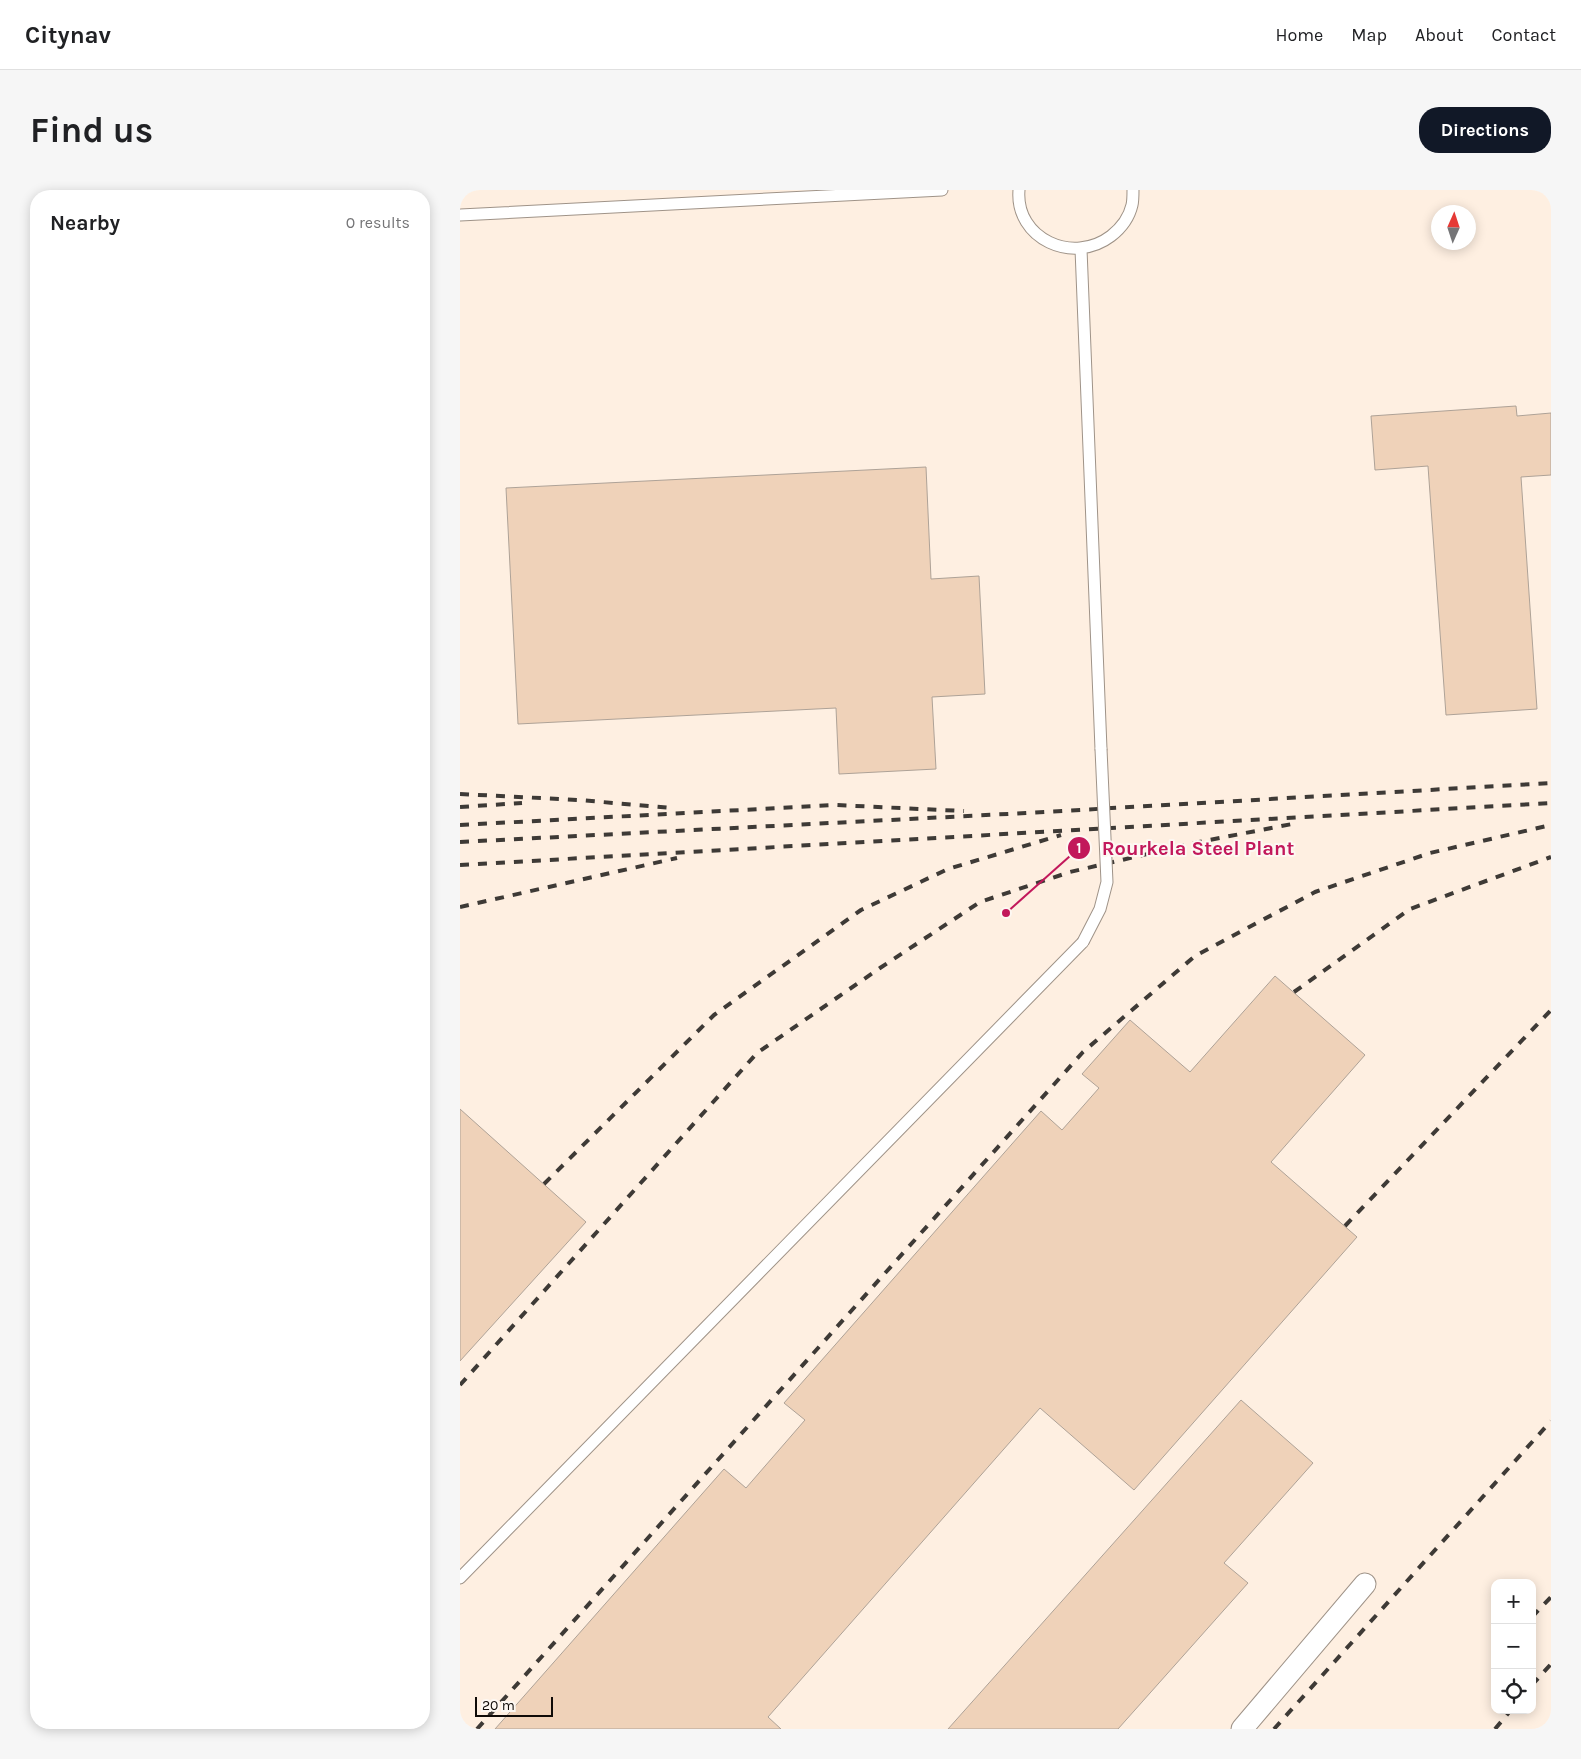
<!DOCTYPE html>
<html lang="en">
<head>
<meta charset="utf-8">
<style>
	body { margin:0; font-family:Karla,sans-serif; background:#f6f6f6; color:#202124 }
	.controls { position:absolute; right:15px; bottom:15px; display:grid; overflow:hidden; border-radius:10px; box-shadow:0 2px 12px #0003 }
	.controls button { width:45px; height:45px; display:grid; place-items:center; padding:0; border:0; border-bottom:1px solid #e0e0e0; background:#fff; color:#202124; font:25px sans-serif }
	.compass { position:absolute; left:971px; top:15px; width:45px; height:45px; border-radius:50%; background:#fff; box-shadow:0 2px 12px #0003; rotate:3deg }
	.scale { position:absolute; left:15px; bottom:12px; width:78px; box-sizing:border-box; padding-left:5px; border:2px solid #0f0b08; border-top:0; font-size:14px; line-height:18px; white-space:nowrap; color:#0f0b08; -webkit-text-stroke:4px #fdf8f3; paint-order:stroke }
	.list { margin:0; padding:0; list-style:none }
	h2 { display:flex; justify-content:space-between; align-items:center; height:65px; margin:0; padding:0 20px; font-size:21px }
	h2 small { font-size:16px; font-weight:400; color:#757577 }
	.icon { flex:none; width:28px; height:28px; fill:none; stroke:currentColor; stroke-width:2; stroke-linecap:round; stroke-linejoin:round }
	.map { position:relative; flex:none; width:1091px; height:1539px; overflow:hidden; border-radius:20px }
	header { display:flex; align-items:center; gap:30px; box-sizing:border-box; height:70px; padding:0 25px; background:#fff; border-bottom:1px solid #e0e0e0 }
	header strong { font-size:24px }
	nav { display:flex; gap:28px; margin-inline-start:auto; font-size:18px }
	.intro { display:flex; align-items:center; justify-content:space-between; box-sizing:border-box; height:120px; padding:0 30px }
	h1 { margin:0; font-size:35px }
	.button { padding:12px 22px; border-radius:20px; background:#111827; color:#fff; font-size:18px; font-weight:700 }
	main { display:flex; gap:30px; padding:0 30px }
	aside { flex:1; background:#fff; border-radius:20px; box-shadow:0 2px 12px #0003 }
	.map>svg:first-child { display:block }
	.built { fill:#feefe1; fill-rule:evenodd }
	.building { fill:#efd2b9; stroke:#aea297 }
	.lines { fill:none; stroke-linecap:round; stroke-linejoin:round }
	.lane-casing { stroke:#9f9388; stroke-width:13 }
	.street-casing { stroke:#9f9388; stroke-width:23 }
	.lane { stroke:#fff; stroke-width:11 }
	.street { stroke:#fff; stroke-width:21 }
	.rail { stroke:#3e3a36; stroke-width:4; stroke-dasharray:9 9; stroke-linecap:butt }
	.lane-bridge-casing { stroke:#9f9388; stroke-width:13; stroke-linecap:butt }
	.lane-bridge { stroke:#fff; stroke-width:11 }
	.leader { fill:none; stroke:#c2185b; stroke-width:2 }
	.callout-dot { fill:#c2185b; stroke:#fdf8f3; stroke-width:2 }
	.mark-label { font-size:15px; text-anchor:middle; font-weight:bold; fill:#fff }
	.callout-label { font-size:20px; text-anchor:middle; font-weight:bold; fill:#c2185b; stroke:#fdf8f3; stroke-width:4; stroke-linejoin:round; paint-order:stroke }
</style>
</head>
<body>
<header>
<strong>Citynav</strong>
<nav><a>Home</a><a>Map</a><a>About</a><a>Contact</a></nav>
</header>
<div class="intro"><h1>Find us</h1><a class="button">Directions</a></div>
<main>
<aside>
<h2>Nearby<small>0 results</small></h2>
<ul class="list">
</ul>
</aside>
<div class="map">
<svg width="1091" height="1539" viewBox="0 0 1091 1539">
	<rect width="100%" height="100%" fill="#fdf8f3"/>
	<!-- built -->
	<path class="built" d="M0 0H1091V1539H0ZM978 22H1008V52H978ZM1035 1393H1072V1520H1035Z"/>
	<!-- building -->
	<path class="building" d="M1056 216 1057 226 1091 223V285L1061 287 1077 519 986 525 968 276 915 280 911 226Z
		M466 277 471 389 519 386 525 504 472 507 476 579 379 584 376 518 58 534 46 298Z
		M815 786 905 865 811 972 897 1047 674 1300 580 1218 308 1527 321 1539H35L264 1279 286 1298 345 1230 324 1213 581 921 602 940 639 898 622 884 670 830 730 882Z
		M0 919 126 1032 0 1171Z
		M781 1210 853 1273 764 1373 788 1393 658 1539H488Z"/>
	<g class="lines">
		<defs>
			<path id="lane" d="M559 0C555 49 613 75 651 46 660 39 669 28 672 15 673 11 673 5 673 0
				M0 25 482 0
				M621 59 641 559
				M0 1388 623 752"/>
			<path id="street" d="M782 1539 905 1394"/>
		</defs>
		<!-- lane casing -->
		<use href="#lane" class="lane-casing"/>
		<!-- street casing -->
		<use href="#street" class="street-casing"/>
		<!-- lane -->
		<use href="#lane" class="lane"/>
		<!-- street -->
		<use href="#street" class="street"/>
		<!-- rail -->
		<path class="rail" d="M0 604 119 610 212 618
			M0 617 62 613
			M0 635 375 615 504 621
			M0 652 566 623 1091 593
			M0 675 1091 613
			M0 717 217 668
			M834 802 950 719 1091 667
			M84 994 254 825 401 720 488 679 601 645
			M885 1036 1091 820
			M0 1195 297 863 420 778 520 712 610 682 739 652 832 634
			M1072 1427 1091 1407
			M1072 1495 1091 1474
			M17 1539 623 862 735 766 855 702 970 663 1091 635
			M814 1539 1091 1231
			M1035 1539 1051 1520"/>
		<defs>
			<path id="lane-bridge" d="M623 752 640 719 647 692 641 559"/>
		</defs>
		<!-- lane-bridge casing -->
		<use href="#lane-bridge" class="lane-bridge-casing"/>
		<!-- lane-bridge -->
		<use href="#lane-bridge" class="lane-bridge"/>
	</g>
	<!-- callouts -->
	<path class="leader" d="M546 723L619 658"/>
	<g class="callout-dot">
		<circle cx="546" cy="723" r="5"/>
		<circle cx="619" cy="658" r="12"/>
	</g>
	<g class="mark-label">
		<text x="619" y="663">1</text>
	</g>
	<g class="callout-label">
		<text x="738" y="665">Rourkela Steel Plant</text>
	</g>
</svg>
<div class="controls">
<button>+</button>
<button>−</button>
<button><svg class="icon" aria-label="locate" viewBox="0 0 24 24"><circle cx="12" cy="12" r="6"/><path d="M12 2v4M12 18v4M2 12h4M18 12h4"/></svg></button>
</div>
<svg class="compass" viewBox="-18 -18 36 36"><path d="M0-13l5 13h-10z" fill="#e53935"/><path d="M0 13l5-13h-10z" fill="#757577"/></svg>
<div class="scale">20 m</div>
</div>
</main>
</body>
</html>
